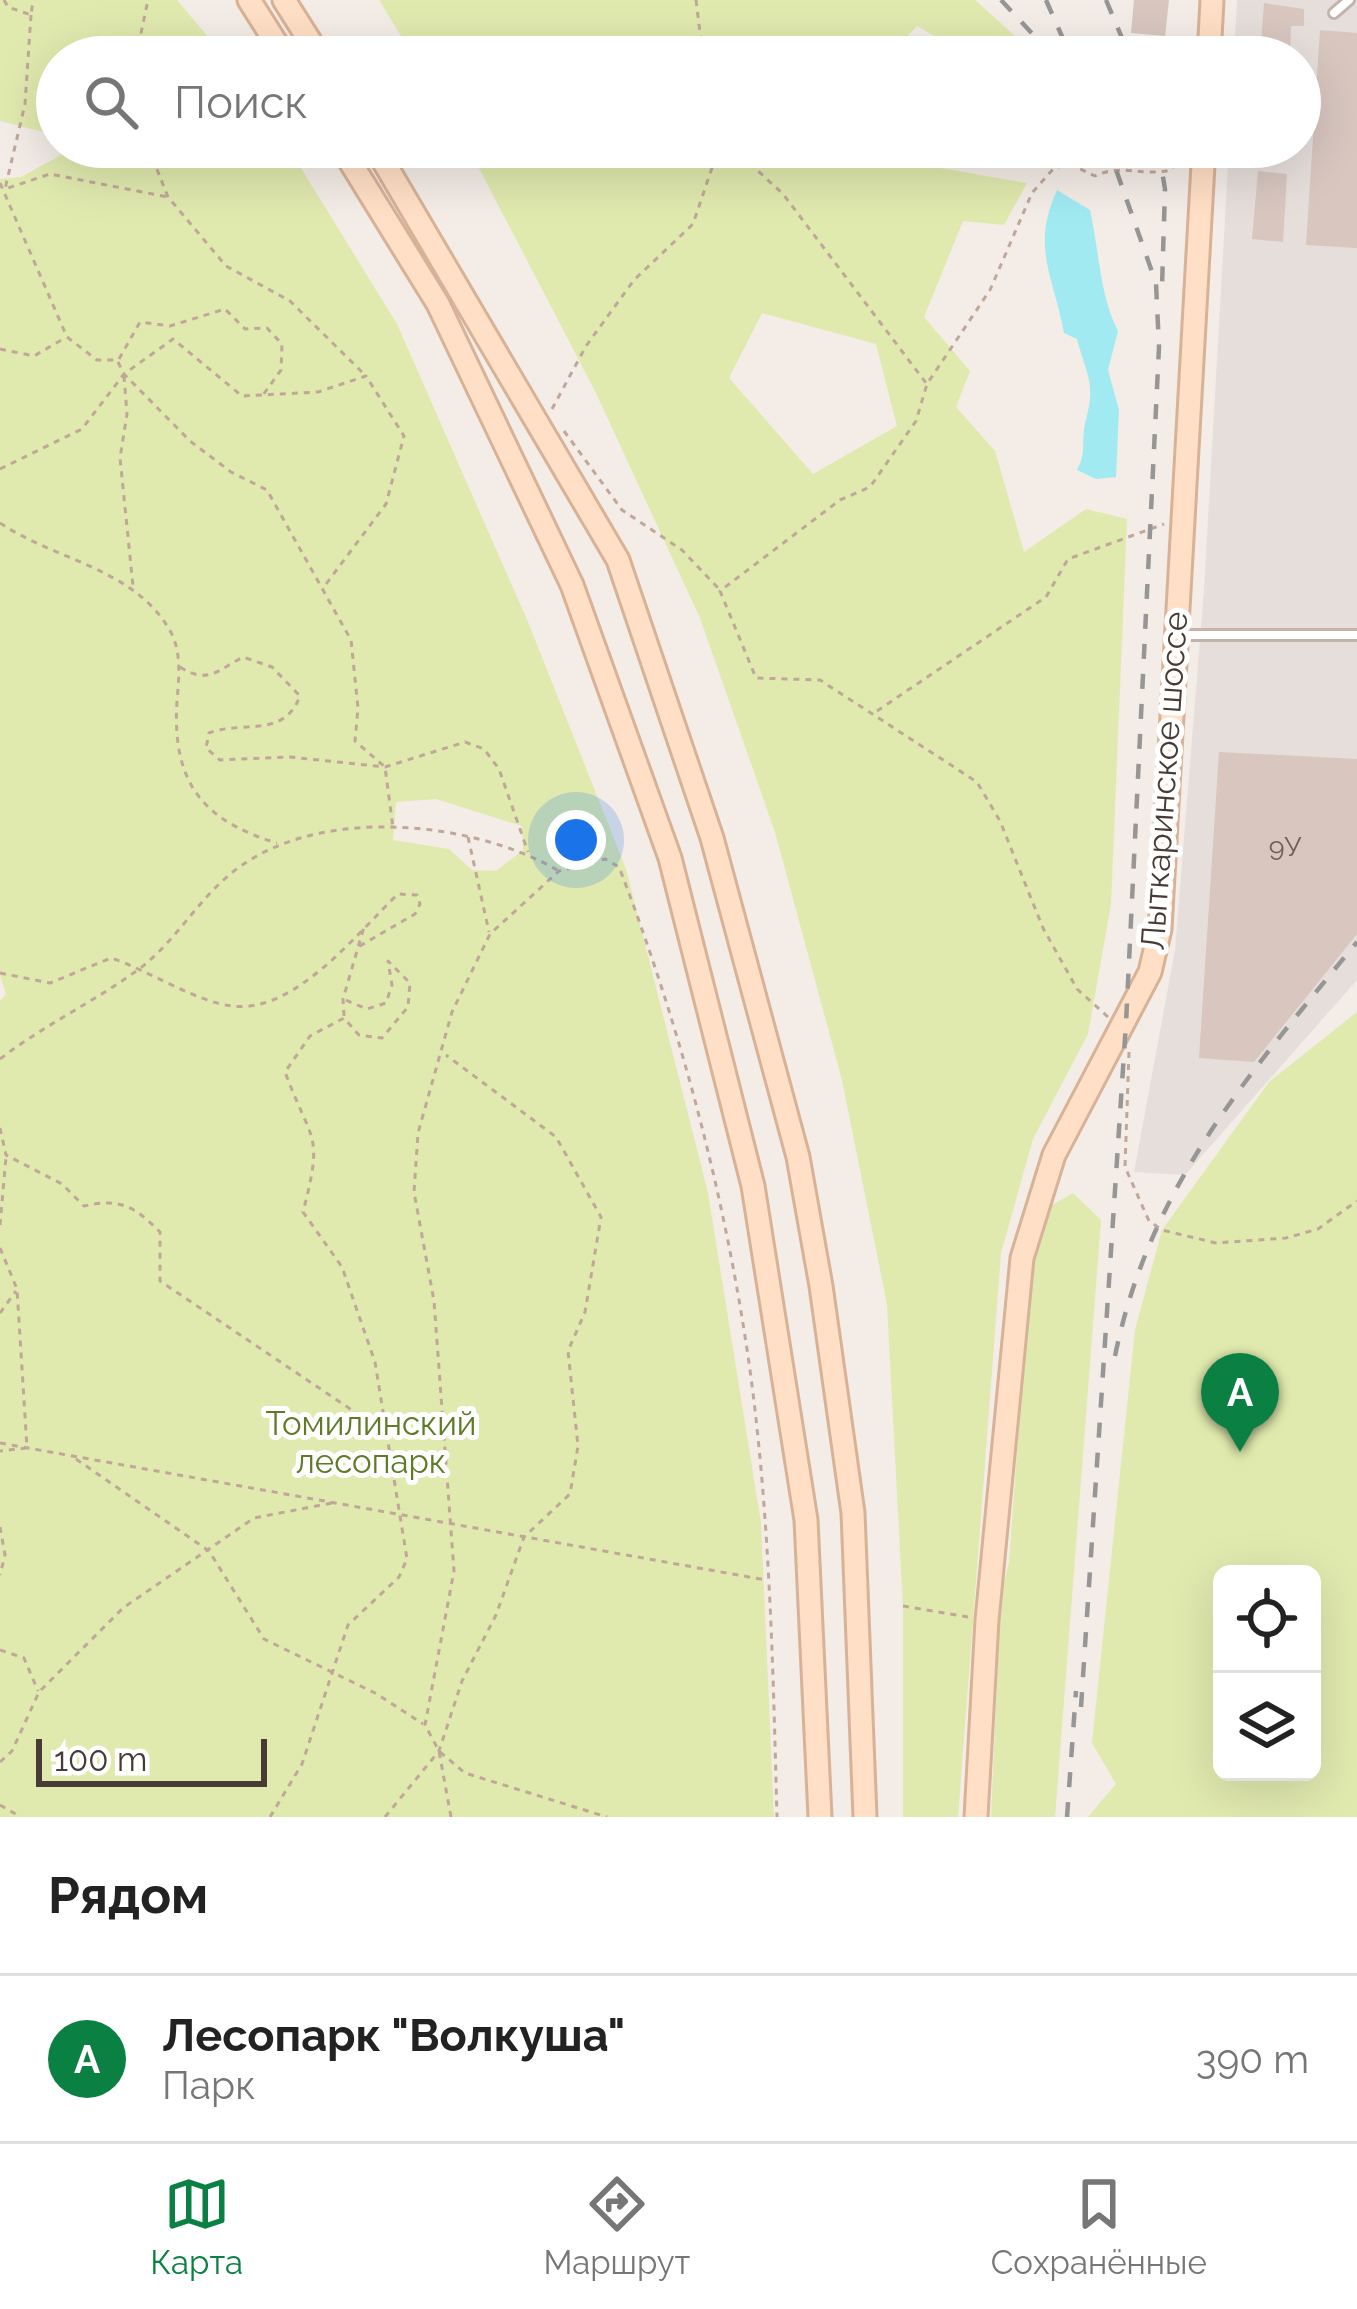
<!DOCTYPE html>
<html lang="ru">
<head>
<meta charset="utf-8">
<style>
	body { margin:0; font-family:Raleway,sans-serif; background:#f6f6f6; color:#222 }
	.controls { position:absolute; right:36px; bottom:36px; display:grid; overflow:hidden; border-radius:18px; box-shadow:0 12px 48px #0002 }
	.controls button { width:108px; height:108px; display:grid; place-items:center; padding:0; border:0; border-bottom:3px solid #e0e0e0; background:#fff; color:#222; font:60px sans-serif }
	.scale { position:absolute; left:36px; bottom:30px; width:231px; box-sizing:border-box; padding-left:12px; border:6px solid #473b35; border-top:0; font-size:33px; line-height:42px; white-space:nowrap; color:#473b35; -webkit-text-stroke:9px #fff; paint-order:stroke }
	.you { position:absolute; left:576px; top:840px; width:42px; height:42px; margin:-30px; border:9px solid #fff; border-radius:50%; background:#1a73e8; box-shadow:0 0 0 18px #1a73e833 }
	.badge { display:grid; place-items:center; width:78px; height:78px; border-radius:50%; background:#0b8043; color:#fff; font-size:39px; font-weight:700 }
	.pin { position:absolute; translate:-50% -99px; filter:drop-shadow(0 3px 6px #0008) }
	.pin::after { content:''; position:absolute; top:63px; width:42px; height:36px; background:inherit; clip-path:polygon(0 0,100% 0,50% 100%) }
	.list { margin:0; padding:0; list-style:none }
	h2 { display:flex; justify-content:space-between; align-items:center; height:156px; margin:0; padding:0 48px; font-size:51px }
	h2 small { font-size:39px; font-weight:400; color:#767676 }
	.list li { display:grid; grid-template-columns:78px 1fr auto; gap:36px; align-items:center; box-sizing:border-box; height:168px; padding:0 48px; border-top:3px solid #e0e0e0 }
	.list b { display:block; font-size:45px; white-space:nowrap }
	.list p { margin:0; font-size:39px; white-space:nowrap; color:#767676 }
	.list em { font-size:39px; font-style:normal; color:#767676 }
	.icon { flex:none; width:66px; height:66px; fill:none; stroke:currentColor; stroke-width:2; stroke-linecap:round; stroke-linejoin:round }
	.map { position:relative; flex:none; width:1357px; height:1817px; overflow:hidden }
	.search { position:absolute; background:#fff; box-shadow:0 12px 48px #0002; left:36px; right:36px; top:36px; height:132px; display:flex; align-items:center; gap:30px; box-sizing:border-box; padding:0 42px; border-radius:66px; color:#767676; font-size:45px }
	.sheet { height:324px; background:#fff }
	nav { display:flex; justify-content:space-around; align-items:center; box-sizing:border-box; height:168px; border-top:3px solid #e0e0e0; background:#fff; font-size:33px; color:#767676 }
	nav a { display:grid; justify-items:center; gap:6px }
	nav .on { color:#0b8043 }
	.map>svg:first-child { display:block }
	.industrial { fill:#e6dedb }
	.green { fill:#e0e9ae; fill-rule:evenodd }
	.water { fill:#a1eaf2 }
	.building { fill:#d8c6bf }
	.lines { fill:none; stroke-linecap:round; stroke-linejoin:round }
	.lane-casing { stroke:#c2b4ac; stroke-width:14 }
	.secondary-casing { stroke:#d8b297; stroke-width:27 }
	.path { stroke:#c1a79a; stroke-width:3; stroke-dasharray:6 6; stroke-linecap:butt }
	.lane { stroke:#fff; stroke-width:8 }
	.secondary { stroke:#ffdfc5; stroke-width:21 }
	.rail { stroke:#969696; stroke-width:4.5; stroke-dasharray:15 15; stroke-linecap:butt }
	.labels { text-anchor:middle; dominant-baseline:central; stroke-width:10; stroke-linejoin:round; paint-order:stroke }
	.number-label { font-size:27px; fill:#6b5e58 }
	.street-label { font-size:33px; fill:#473b35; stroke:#fff }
	.park-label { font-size:33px; fill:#607a27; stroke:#fff }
</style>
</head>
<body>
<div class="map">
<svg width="1357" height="1817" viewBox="0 0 1357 1817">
	<rect width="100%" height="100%" fill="#f4ece6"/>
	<!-- industrial -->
	<path class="industrial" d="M1237 0H1357V980L1185 1175 1134 1172 1175 950 1204 590 1229 147H1300V57H1234Z"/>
	<!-- green -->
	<path class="green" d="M0 0H177L225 57H57V146L51 134 0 121Z
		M379 0H975L1037 56 970 57 917 26 888 57H414Z
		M58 147H288L397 324 528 622 626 869 708 1193 761 1523 774 1817H0V1001L6 994 0 975V179L21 177 61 155ZM436 799 522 826 523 850 496 871 472 870 449 849 393 840 396 802Z
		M468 147H883L889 159 1027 183 1004 225 963 221 924 317 970 371 956 407 995 451 1024 552 1086 509 1127 519 1111 904 1088 1034 1033 1139 1001 1253 958 1817H903V1606L887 1304 842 1080 775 832 700 618 595 391ZM762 313 876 344 897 426 813 474 729 378Z
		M1357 1012V1817H1088L1116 1784 1092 1743 1135 1330 1162 1230 1269 1082ZM1222 1574H1312V1772H1222Z
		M1073 1193 1101 1220 1055 1817H991L1001 1594 1009 1563 1031 1257 1050 1206Z"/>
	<!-- water -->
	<path class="water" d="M1057 190 1090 210C1099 250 1100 297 1118 331L1108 370 1119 410 1116 477 1096 479 1077 470C1087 452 1081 442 1085 424 1096 382 1088 380 1077 339L1064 333C1053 274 1031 248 1057 190Z"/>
	<!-- building -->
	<path class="building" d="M1134 0H1169L1165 36 1131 33Z
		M1264 3 1304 9V26H1291L1290 57H1260Z
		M1320 30 1357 33V248L1306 245Z
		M1258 171 1287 174 1283 242 1252 239Z
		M1219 752 1357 759V934L1254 1062 1199 1058Z"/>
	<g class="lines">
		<defs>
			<path id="lane" d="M1334 13 1349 0
				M1182 635H1357"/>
			<path id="secondary" d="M249 0 285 57
				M284 0 320 57
				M1209 57 1212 0
				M341 147 438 304 572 585 670 858 753 1186 806 1520 820 1817
				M375 147 618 560 712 838 798 1157 821 1286 853 1513 865 1817
				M976 1817 987 1620 1022 1258 1054 1155 1150 972 1160 929 1204 147"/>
		</defs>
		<!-- lane casing -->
		<use href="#lane" class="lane-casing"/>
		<!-- secondary casing -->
		<use href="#secondary" class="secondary-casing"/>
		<!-- path -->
		<path class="path" d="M4 0 8 7 31 15 33 0
			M696 0 703 57
			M31 15 25 104 5 189 50 174 168 197
			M136 57 148 0
			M148 147 168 197 226 266 290 301 364 374
			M732 147 783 194 926 383
			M0 183 67 337 97 360H117L124 374 190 441 231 472 267 490 351 640 358 708 355 741 385 767 393 828
			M0 349 34 356 65 338
			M119 359 140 322 170 326 225 309 245 329 267 328 282 344 281 370 263 395
			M124 376 127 414 120 458 133 586
			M552 409 586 346 634 280 693 224 719 147
			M564 431 622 510 682 550 719 589
			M0 469 82 429 124 374 173 339 242 396 318 392 366 376 404 436 386 504 326 584
			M0 523C55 560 133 568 169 629 182 650 179 677 177 701 172 780 200 820 277 843
			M180 667C208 685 218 670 243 657L272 667 300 696C284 739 243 720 209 733L206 748 220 760 290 757 385 767 465 742 484 749 499 769 528 852
			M877 711 1046 597 1068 559 1164 524
			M468 837 489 932
			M0 973 50 983 111 958C148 970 196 1002 232 1006 295 1014 357 933 398 894L417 895 420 904 415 914 358 947
			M344 1016 343 999 364 927
			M1108 1017 1077 989 1043 928 1000 821 977 782 820 680 756 678 720 591 840 500 870 487 916 421 927 384 990 290 1032 193 1054 168 1070 164 1095 176C1122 163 1142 177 1171 170L1184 150
			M1129 1052 1125 1167 1149 1221 1162 1230 1216 1243 1286 1238 1318 1229 1357 1201
			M0 1059C44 1025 94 1002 139 969 173 944 196 903 228 876 311 804 470 819 559 871
			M0 1128 6 1155 62 1184 84 1206C120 1198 134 1206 160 1232V1281L386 1433
			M0 1225 6 1157
			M0 1248 17 1289 27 1448 0 1451
			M0 1313 16 1291
			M0 1443 766 1580
			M76 1459 209 1551 264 1639 377 1694 423 1724
			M0 1527 5 1555 0 1575
			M903 1606 968 1617
			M0 1650 24 1658 38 1691
			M440 1752 465 1773 607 1817
			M0 1762 12 1751 39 1692 123 1608 254 1518 332 1503
			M0 1805 21 1817
			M270 1817 302 1764 348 1625 399 1577 407 1559 375 1362 342 1267 303 1212C324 1131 312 1145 285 1072L310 1036 344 1018 359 1035 382 1038 408 1007 410 983 388 961 392 985 386 1003 367 1009 343 999
			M385 1817 439 1751 462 1681 496 1615 524 1537 570 1494 578 1446 568 1351 585 1312 601 1217 556 1137 446 1055
			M451 1817 439 1751 425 1725 454 1571 434 1301 414 1192 418 1133 452 1012 490 934 559 871 605 859 619 867C681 1028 726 1199 750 1370 770 1518 773 1669 777 1817"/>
		<!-- lane -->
		<use href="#lane" class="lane"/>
		<!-- secondary -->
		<use href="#secondary" class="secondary"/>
		<!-- rail -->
		<path class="rail" d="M1001 0 1054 57
			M1046 0 1071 57
			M1106 0 1130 57
			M1158 147 1165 189 1162 287
			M1115 1356C1150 1185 1250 1073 1357 942
			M1081 1707 1126 1023 1159 347 1156 283 1108 147
			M1067 1817 1076 1691"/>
	</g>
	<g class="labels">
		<!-- number labels -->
		<g class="number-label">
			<text x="1285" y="846">9У</text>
		</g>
		<!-- street labels -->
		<g class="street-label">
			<text transform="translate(1164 781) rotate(-86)">Лыткаринское шоссе</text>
		</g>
		<!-- park labels -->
		<g class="park-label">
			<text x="371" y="1423">Томилинский<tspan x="371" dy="38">лесопарк</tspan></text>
		</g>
	</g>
</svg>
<div class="controls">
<button><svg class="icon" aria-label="locate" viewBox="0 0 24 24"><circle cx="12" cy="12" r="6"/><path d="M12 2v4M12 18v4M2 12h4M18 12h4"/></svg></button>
<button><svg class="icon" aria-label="layers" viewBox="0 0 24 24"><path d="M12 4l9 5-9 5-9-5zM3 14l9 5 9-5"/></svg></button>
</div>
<div class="scale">100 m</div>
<div class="you"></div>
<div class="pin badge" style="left:1240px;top:1452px">A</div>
<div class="search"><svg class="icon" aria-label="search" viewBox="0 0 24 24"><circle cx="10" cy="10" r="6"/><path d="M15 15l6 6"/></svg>Поиск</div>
</div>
<section class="sheet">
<h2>Рядом<small></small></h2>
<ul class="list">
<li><span class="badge">A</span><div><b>Лесопарк &quot;Волкуша&quot;</b><p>Парк</p></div><em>390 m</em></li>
</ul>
</section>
<nav>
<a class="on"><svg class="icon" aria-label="map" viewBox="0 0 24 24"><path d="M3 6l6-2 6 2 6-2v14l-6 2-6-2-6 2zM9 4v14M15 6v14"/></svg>Карта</a>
<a><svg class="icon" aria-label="directions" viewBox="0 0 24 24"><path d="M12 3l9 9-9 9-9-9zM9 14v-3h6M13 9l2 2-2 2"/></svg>Маршрут</a>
<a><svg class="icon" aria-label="saved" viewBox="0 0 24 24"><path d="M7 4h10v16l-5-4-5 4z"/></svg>Сохранённые</a>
</nav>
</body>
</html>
